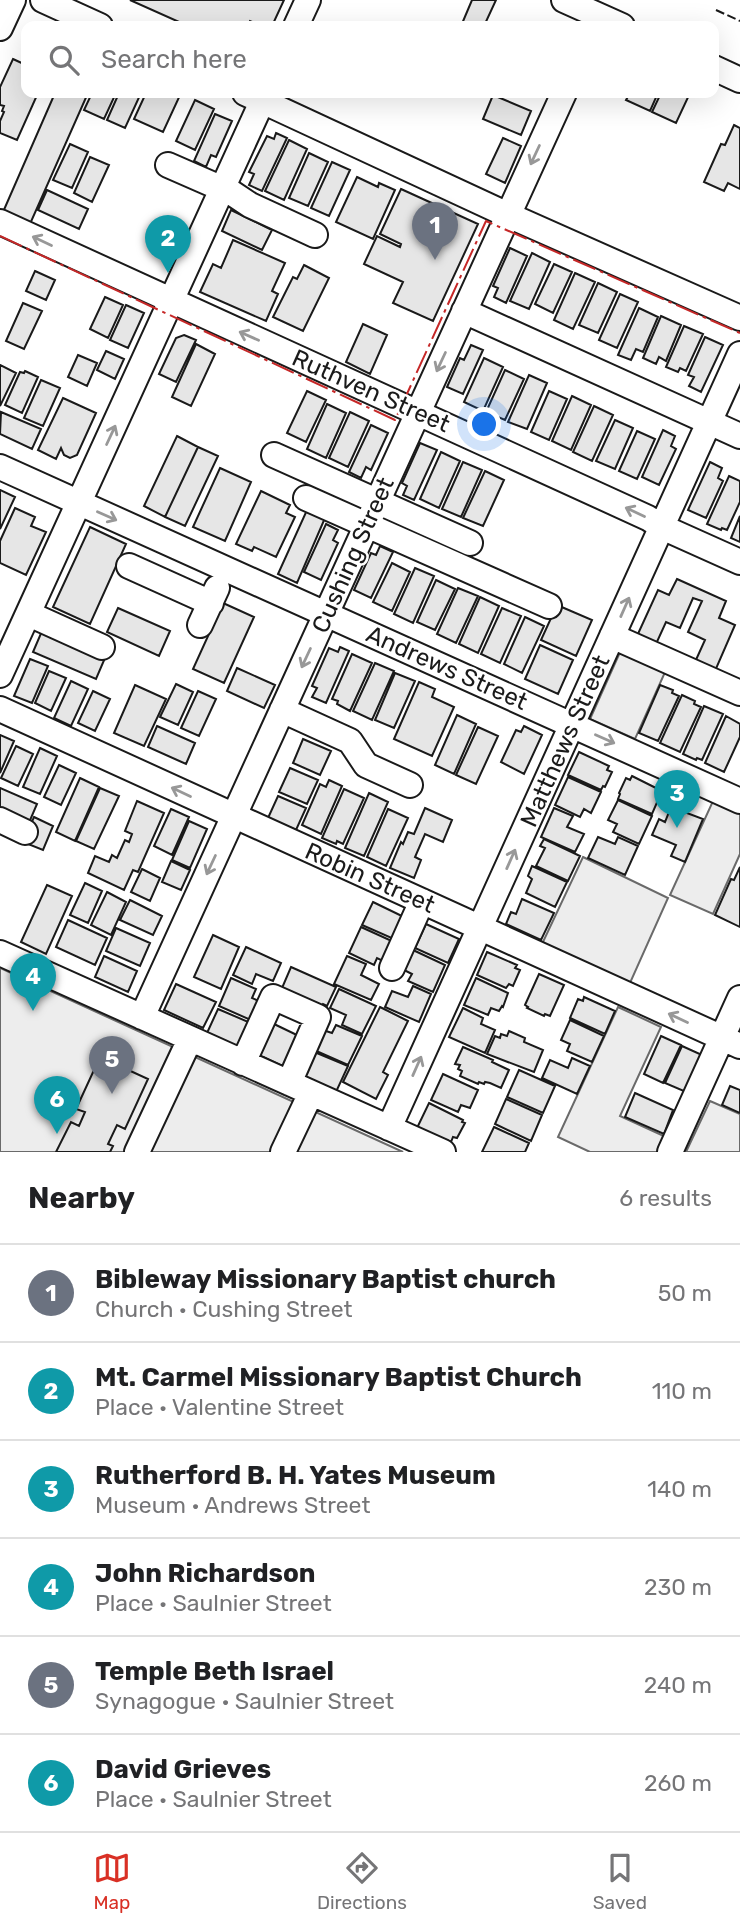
<!DOCTYPE html>
<html lang="en">
<head>
<meta charset="utf-8">
<style>
	body { margin:0; font-family:Rubik,sans-serif; background:#f2f2f2; color:#202124 }
	.you { position:absolute; left:485px; top:425px; width:24px; height:24px; margin:-18px; border:5px solid #fff; border-radius:50%; background:#1a73e8; box-shadow:0 0 0 10px #1a73e833 }
	.badge { display:grid; place-items:center; width:46px; height:46px; border-radius:50%; background:#d93025; color:#fff; font-size:23px; font-weight:700 }
	.pin { position:absolute; translate:-50% -58px; filter:drop-shadow(0 2px 4px #0008) }
	.pin::after { content:''; position:absolute; top:37px; width:24px; height:21px; background:inherit; clip-path:polygon(0 0,100% 0,50% 100%) }
	.list { margin:0; padding:0; list-style:none }
	h2 { display:flex; justify-content:space-between; align-items:center; height:91px; margin:0; padding:0 28px; font-size:30px }
	h2 small { font-size:23px; font-weight:400; color:#757577 }
	.list li { display:grid; grid-template-columns:46px 1fr auto; gap:21px; align-items:center; box-sizing:border-box; height:98px; padding:0 28px; border-top:2px solid #e0e0e0 }
	.list b { display:block; font-size:26px; white-space:nowrap }
	.list p { margin:0; font-size:23px; white-space:nowrap; color:#757577 }
	.list em { font-size:23px; font-style:normal; color:#757577 }
	.icon { flex:none; width:38px; height:38px; fill:none; stroke:currentColor; stroke-width:2; stroke-linecap:round; stroke-linejoin:round }
	.map { position:relative; flex:none; width:740px; height:1152px; overflow:hidden }
	.search { position:absolute; background:#fff; box-shadow:0 7px 28px #0002; left:21px; right:21px; top:21px; height:77px; display:flex; align-items:center; gap:18px; box-sizing:border-box; padding:0 24px; border-radius:14px; color:#757577; font-size:26px }
	.sheet { height:679px; background:#fff }
	nav { display:flex; justify-content:space-around; align-items:center; box-sizing:border-box; height:98px; border-top:2px solid #e0e0e0; background:#fff; font-size:19px; color:#757577 }
	nav a { display:grid; justify-items:center; gap:4px }
	nav .on { color:#d93025 }
	.map>svg:first-child { display:block }
	.green { fill:#ededed; stroke:#6a6a6a; stroke-width:2 }
	.building { fill:#e6e6e6; stroke:#1a1a1a; stroke-width:2 }
	.lines { fill:none; stroke-linecap:round; stroke-linejoin:round }
	.minor-casing { stroke:#1a1a1a; stroke-width:28 }
	.minor { stroke:#fff; stroke-width:24 }
	.fence { stroke:#1a1a1a; stroke-width:2; stroke-dasharray:9 3.5; stroke-linecap:butt }
	.power { stroke:#c62828; stroke-width:2; stroke-dasharray:24 5 3.5 5; stroke-linecap:butt }
	.oneway { stroke:#989898 }
	.labels { text-anchor:middle; dominant-baseline:central; stroke-width:5; stroke-linejoin:round; paint-order:stroke }
	.street-label { font-size:24px; fill:#1a1a1a; stroke:#fff }
</style>
</head>
<body>
<div class="map">
<svg width="740" height="1152" viewBox="0 0 740 1152">
	<rect width="100%" height="100%" fill="#fff"/>
	<!-- green -->
	<path class="green" d="M621 650 666 670 635 739 590 719Z
		M713 801 740 813V854L713 914 670 895Z
		M583 857 668 898 630 983 542 944Z
		M0 968 403 1152H0Z
		M618 1007 661 1027 620 1116 666 1137 659 1152H590L558 1137Z
		M710 1101 740 1114V1152H686Z"/>
	<!-- building -->
	<path class="building" d="M130 0H284L272 26H262L250 21 248 26H188Z
		M472 0H496L484 26H461Z
		M13 59 26 65V93H38L17 140 0 133V121L4 112 2 111 4 106 0 105V87Z
		M55 93H88L30 224 3 212Z
		M92 93H116L104 119 84 110Z
		M119 93H141L125 128 107 120Z
		M146 93H181L163 132 134 119Z
		M630 93H658L650 111 626 100Z
		M661 93H690L676 123 652 112Z
		M493 95 531 111 521 135 483 119Z
		M195 100 214 109 195 150 176 141Z
		M215 114 232 121 216 157 211 155 206 167 194 161Z
		M734 125 740 128V189L728 183 724 191 704 182 721 144 725 145Z
		M276 133 287 138 262 191 249 185 254 174 249 172 267 136 274 139Z
		M503 138 521 146 505 183 486 174Z
		M289 140 307 149 284 200 265 191Z
		M70 144 88 152 72 188 53 180Z
		M309 153 328 162 308 206 289 198Z
		M90 157 109 165 92 202 74 193Z
		M332 162 350 170 329 216 311 208Z
		M357 177 378 187 379 183 395 190 373 239 336 222Z
		M401 189 478 224 433 321 393 303 403 282 364 264 377 236 400 247 401 244 380 234Z
		M47 190 88 209 79 229 38 210Z
		M231 210 272 230 262 250 222 231Z
		M233 240 285 263 272 291 278 294 266 321 200 292 213 264 221 268Z
		M510 248 527 256 506 303 494 297 498 288 493 286Z
		M532 253 550 262 529 309 510 301Z
		M554 264 572 272 553 313 535 304Z
		M304 265 329 278 303 331 273 317 293 277 297 279Z
		M35 271 55 280 46 300 26 291Z
		M575 273 595 282 573 329 554 320Z
		M598 283 617 292 598 333 579 325Z
		M620 294 638 302 617 348 599 340Z
		M105 297 123 305 108 338 90 329Z
		M23 303 42 311 24 349 6 341Z
		M126 305 144 313 128 348 110 340Z
		M639 308 658 317 643 352 636 349 631 360 618 355Z
		M661 316 681 325 666 361 659 357 656 364 643 358Z
		M363 324 387 335 370 374 346 362Z
		M684 326 703 334 686 371 680 368 678 372 666 367Z
		M184 335 196 340 176 382 159 374 176 338Z
		M705 337 723 345 701 392 689 386 694 377 688 375Z
		M196 344 215 354 191 406 172 397Z
		M471 345 483 350 463 394 447 387 460 358 464 360Z
		M106 351 124 359 115 379 97 370Z
		M78 355 97 363 87 386 68 377Z
		M484 358 503 367 483 411 464 402Z
		M0 365 16 373 0 406Z
		M505 370 524 379 505 420 486 412Z
		M25 371 38 377 22 413 5 405 20 372 24 373Z
		M529 375 547 383 527 429 508 422Z
		M41 380 60 388 43 426 24 418Z
		M307 391 326 400 306 442 287 433Z
		M549 391 567 399 549 440 531 432Z
		M572 396 591 405 571 450 552 441Z
		M63 398 96 413 77 455 70 458 64 455 61 448 56 459 38 450Z
		M327 404 346 413 326 458 307 449Z
		M594 406 613 415 592 461 573 452Z
		M1 412 41 429 32 449 0 434Z
		M350 412 369 421 348 467 329 458Z
		M615 420 633 428 615 469 596 461Z
		M371 425 388 433 371 470 366 467 361 478 349 472Z
		M663 430 675 436 671 446 676 449 659 485 642 477Z
		M637 431 655 439 637 479 619 471Z
		M177 436 198 447 165 517 144 506Z
		M420 443 437 450 414 500 403 495 407 486 402 483Z
		M198 447 218 456 185 526 165 517Z
		M441 452 460 461 439 508 420 499Z
		M463 462 482 470 461 517 442 509Z
		M710 462 722 468 718 478 723 481 706 518 688 510Z
		M220 468 251 482 225 541 193 527Z
		M485 471 504 480 483 526 463 518Z
		M729 476 740 481V502L727 530 722 528 721 530 707 524Z
		M0 490 15 497 0 529Z
		M261 491 290 505 286 513 295 517 276 557 254 547 252 551 236 544Z
		M15 508 35 517 31 526 46 532 26 575 0 563V541Z
		M307 510 325 518 297 583 278 574Z
		M740 516V542L731 538Z
		M326 524 338 530 333 540 338 543 321 580 304 572Z
		M90 527 126 544 90 624 53 607Z
		M380 546 393 552 371 598 354 590 371 553 376 555Z
		M392 563 410 572 392 611 373 602Z
		M415 568 434 576 413 623 394 614Z
		M677 579 726 601 719 618 735 625 715 671 695 662 705 640 688 632 702 601 693 598 680 628 666 622 656 644 637 636 658 590 669 595Z
		M436 580 455 589 435 630 417 622Z
		M458 588 478 596 456 643 437 634Z
		M480 597 499 606 478 653 459 644Z
		M223 603 254 617 224 683 193 669Z
		M557 605 592 620 576 656 541 640Z
		M118 608 170 631 159 656 107 632Z
		M502 608 521 616 500 663 481 654Z
		M525 617 544 626 522 673 504 664Z
		M42 631 105 658 96 679 33 652Z
		M540 645 573 660 558 694 525 679Z
		M340 647 349 651 326 703 312 697 317 688 312 686 329 648 338 652Z
		M352 654 372 663 350 711 337 704 338 701 332 699Z
		M30 659 48 666 32 703 14 696Z
		M375 663 394 671 372 720 353 711Z
		M237 668 275 685 264 708 227 691Z
		M49 671 66 678 51 711 35 703Z
		M395 673 415 681 394 728 375 720Z
		M71 681 88 689 71 726 54 718Z
		M419 682 435 689 432 697 454 707 432 756 394 739Z
		M176 684 193 692 178 725 160 717Z
		M135 685 166 699 144 746 114 733Z
		M660 685 673 690 672 693 679 696 658 741 639 733Z
		M93 691 110 699 95 731 78 723Z
		M198 691 216 699 199 736 181 728Z
		M682 695 695 701 694 704 701 707 680 752 660 743Z
		M704 706 723 714 702 760 697 758 696 760 683 754Z
		M457 715 476 724 454 774 435 765Z
		M726 716 740 724V737L724 772 705 763Z
		M157 726 195 743 186 764 148 747Z
		M524 726 542 735 524 774 501 762 516 730 521 732Z
		M478 727 498 736 476 784 456 775Z
		M0 735 14 741 0 773Z
		M303 739 331 751 320 775 293 763Z
		M16 746 33 754 18 786 1 778Z
		M40 748 57 756 40 794 23 787Z
		M579 752 609 766 607 770 612 772 605 787 603 786 601 790 568 775Z
		M59 765 76 773 61 805 44 797Z
		M290 768 318 780 307 804 279 792Z
		M632 776 662 791 652 814 618 799 620 794 619 793 626 778 630 780Z
		M568 777 601 792 591 813 584 809 580 817 555 805Z
		M80 778 99 787 75 841 56 832Z
		M329 780 342 786 321 834 302 825 320 784 326 787Z
		M0 788 37 804 28 825 0 812Z
		M100 788 119 796 94 849 76 841Z
		M344 789 364 798 343 844 337 841 336 844 322 838Z
		M369 793 388 802 364 856 345 848Z
		M278 796 306 808 296 830 268 818Z
		M618 800 652 816 639 844 613 832 617 824 608 820Z
		M137 801 164 813 138 872 133 870 124 890 88 873 95 856 109 862 112 855 117 858 125 840 129 842 132 834 125 831Z
		M671 807 703 819 685 862 671 856 676 845 652 835 659 819 665 822Z
		M425 808 452 820 443 842 425 834 415 857 421 860 414 878 390 868 401 842 403 844 408 832 414 834Z
		M554 808 573 816 567 827 584 834 575 852 541 837Z
		M171 809 189 817 172 855 154 846Z
		M388 809 408 818 386 866 367 857Z
		M34 817 53 826 43 850 23 842Z
		M189 821 207 829 190 868 172 860Z
		M598 837 615 844 618 837 638 846 625 875 588 858Z
		M544 839 580 856 568 881 536 866 545 848 540 846Z
		M171 861 190 870 181 890 162 882Z
		M532 866 567 882 555 907 526 893 532 879 528 876Z
		M740 867V927L715 915 731 879 734 880Z
		M142 869 160 878 150 901 131 892Z
		M85 883 102 891 88 923 70 915Z
		M47 885 72 896 46 954 21 942Z
		M107 892 126 902 111 935 91 925Z
		M522 899 554 913 541 940 506 924 511 912 516 914Z
		M130 900 162 916 153 935 120 920Z
		M373 902 406 918 396 940 362 925Z
		M68 920 107 938 95 965 56 947Z
		M426 924 459 939 448 963 415 948Z
		M361 927 394 942 385 962 377 958 374 965 349 953Z
		M116 928 150 943 140 966 106 951Z
		M213 935 239 947 221 989 194 977Z
		M246 947 281 963 273 981 256 974 252 984 233 975Z
		M413 950 445 965 433 992 408 981 412 974 404 970Z
		M487 952 517 965 515 968 520 970 513 986 509 984 506 988 477 975Z
		M104 956 137 971 128 992 95 977Z
		M347 956 366 964 361 975 379 984 371 1000 334 984Z
		M291 967 336 987 327 1006 323 1004 321 1007 282 988Z
		M539 974 564 985 550 1016 545 1014 544 1016 527 1008 528 1007 525 1005Z
		M231 978 256 989 252 998 261 1002 253 1021 219 1006Z
		M476 978 508 993 503 1007 502 1006 499 1011 491 1008 488 1015 464 1005Z
		M176 984 216 1002 203 1028 164 1010Z
		M413 986 431 994 419 1022 385 1007 392 991 408 997Z
		M339 989 376 1006 362 1034 342 1025 346 1015 330 1008Z
		M584 997 615 1011 605 1034 570 1018 578 999 583 1001Z
		M380 1007 408 1021 383 1072 388 1075 376 1099 343 1082Z
		M463 1008 483 1018 481 1024 495 1030 485 1053 449 1037Z
		M218 1009 253 1024 242 1049 207 1033Z
		M570 1020 604 1036 592 1062 567 1051 570 1044 561 1040Z
		M274 1024 299 1036 284 1067 259 1055Z
		M336 1025 362 1036 348 1065 314 1050 323 1030 332 1033Z
		M509 1031 525 1038 524 1042 543 1050 534 1072 487 1054 495 1036 500 1038 501 1034 507 1036Z
		M661 1036 681 1045 663 1083 644 1074Z
		M682 1046 702 1055 686 1092 665 1083Z
		M463 1047 493 1060 492 1062 509 1070 501 1088 490 1083 485 1082 484 1084 479 1082 478 1084 460 1076 462 1071 458 1069 460 1065 455 1064Z
		M312 1051 348 1066 336 1092 302 1075Z
		M100 1057 148 1079 125 1129 117 1125 108 1144 113 1146 110 1152H56L71 1122 79 1126 85 1112 76 1109Z
		M572 1058 590 1066 577 1094 542 1078 550 1060 568 1068Z
		M519 1070 555 1086 543 1113 507 1097Z
		M443 1074 478 1090 470 1108 461 1105 458 1112 431 1100Z
		M730 1086 740 1090V1113L722 1105Z
		M635 1093 673 1110 664 1134 625 1117Z
		M506 1099 542 1115 531 1141 495 1124Z
		M429 1103 463 1120 462 1122 465 1123 457 1138 453 1137 451 1142 417 1128Z
		M494 1127 529 1143 525 1152H482Z"/>
	<g class="lines">
		<defs>
			<path id="minor" d="M43 0 100 26
				M564 0 622 26
				M296 26 308 0
				M0 28 13 0
				M714 68 740 80
				M245 93 508 215 740 318
				M168 165 232 193 250 205 315 235
				M0 222 648 518 662 527 740 562
				M464 311 740 436
				M274 455 470 543
				M0 467 740 801
				M306 498 549 606
				M129 566 211 603
				M29 614 102 647
				M200 625 217 588
				M612 636 740 693
				M0 675 266 93
				M0 709 740 1046
				M282 710 350 741 366 765 410 785
				M0 820 25 832
				M0 953 443 1152
				M392 968 422 901
				M142 1017 564 93
				M243 1063 273 997 318 1017 289 1083
				M389 1128 740 354
				M137 1152 190 1039
				M283 1152 311 1093
				M670 1152 740 998"/>
		</defs>
		<!-- minor casing -->
		<use href="#minor" class="minor-casing"/>
		<!-- minor -->
		<use href="#minor" class="minor"/>
		<!-- fence -->
		<path class="fence" d="M716 10 740 21"/>
		<!-- power -->
		<path class="power" d="M0 236 395 420 486 221 740 333"/>
	</g>
	<!-- one-way arrows -->
	<defs><path id="oneway-shaft" d="M-6 0H5M1.5-3L5.5 0L1.5 3" fill="none" stroke-width="1.6" stroke-linecap="round" stroke-linejoin="round" transform="scale(1.75)"/></defs>
	<g class="oneway">
		<use href="#oneway-shaft" transform="translate(535 155) rotate(115)"/>
		<use href="#oneway-shaft" transform="translate(42 241) rotate(-155)"/>
		<use href="#oneway-shaft" transform="translate(249 336) rotate(-156)"/>
		<use href="#oneway-shaft" transform="translate(441 362) rotate(115)"/>
		<use href="#oneway-shaft" transform="translate(111 435) rotate(-65)"/>
		<use href="#oneway-shaft" transform="translate(635 512) rotate(-155)"/>
		<use href="#oneway-shaft" transform="translate(107 516) rotate(24)"/>
		<use href="#oneway-shaft" transform="translate(625 607) rotate(-66)"/>
		<use href="#oneway-shaft" transform="translate(306 658) rotate(115)"/>
		<use href="#oneway-shaft" transform="translate(605 739) rotate(24)"/>
		<use href="#oneway-shaft" transform="translate(181 792) rotate(-155)"/>
		<use href="#oneway-shaft" transform="translate(511 859) rotate(-66)"/>
		<use href="#oneway-shaft" transform="translate(211 865) rotate(115)"/>
		<use href="#oneway-shaft" transform="translate(678 1018) rotate(-155)"/>
		<use href="#oneway-shaft" transform="translate(417 1066) rotate(-66)"/>
	</g>
	<g class="labels">
		<!-- street labels -->
		<g class="street-label">
			<text transform="translate(371 391) rotate(24)">Ruthven Street</text>
			<text transform="translate(353 555) rotate(-66)">Cushing Street</text>
			<text transform="translate(447 668) rotate(24)">Andrews Street</text>
			<text transform="translate(565 741) rotate(-66)">Matthews Street</text>
			<text transform="translate(370 878) rotate(24)">Robin Street</text>
		</g>
	</g>
</svg>
<div class="you"></div>
<div class="pin badge" style="left:435px;top:260px;background:#6b7280">1</div>
<div class="pin badge" style="left:168px;top:273px;background:#0f9aa8">2</div>
<div class="pin badge" style="left:677px;top:828px;background:#0f9aa8">3</div>
<div class="pin badge" style="left:33px;top:1011px;background:#0f9aa8">4</div>
<div class="pin badge" style="left:112px;top:1094px;background:#6b7280">5</div>
<div class="pin badge" style="left:57px;top:1134px;background:#0f9aa8">6</div>
<div class="search"><svg class="icon" aria-label="search" viewBox="0 0 24 24"><circle cx="10" cy="10" r="6"/><path d="M15 15l6 6"/></svg>Search here</div>
</div>
<section class="sheet">
<h2>Nearby<small>6 results</small></h2>
<ul class="list">
<li><span class="badge" style="background:#6b7280">1</span><div><b>Bibleway Missionary Baptist church</b><p>Church · Cushing Street</p></div><em>50 m</em></li>
<li><span class="badge" style="background:#0f9aa8">2</span><div><b>Mt. Carmel Missionary Baptist Church</b><p>Place · Valentine Street</p></div><em>110 m</em></li>
<li><span class="badge" style="background:#0f9aa8">3</span><div><b>Rutherford B. H. Yates Museum</b><p>Museum · Andrews Street</p></div><em>140 m</em></li>
<li><span class="badge" style="background:#0f9aa8">4</span><div><b>John Richardson</b><p>Place · Saulnier Street</p></div><em>230 m</em></li>
<li><span class="badge" style="background:#6b7280">5</span><div><b>Temple Beth Israel</b><p>Synagogue · Saulnier Street</p></div><em>240 m</em></li>
<li><span class="badge" style="background:#0f9aa8">6</span><div><b>David Grieves</b><p>Place · Saulnier Street</p></div><em>260 m</em></li>
</ul>
</section>
<nav>
<a class="on"><svg class="icon" aria-label="map" viewBox="0 0 24 24"><path d="M3 6l6-2 6 2 6-2v14l-6 2-6-2-6 2zM9 4v14M15 6v14"/></svg>Map</a>
<a><svg class="icon" aria-label="directions" viewBox="0 0 24 24"><path d="M12 3l9 9-9 9-9-9zM9 14v-3h6M13 9l2 2-2 2"/></svg>Directions</a>
<a><svg class="icon" aria-label="saved" viewBox="0 0 24 24"><path d="M7 4h10v16l-5-4-5 4z"/></svg>Saved</a>
</nav>
</body>
</html>
